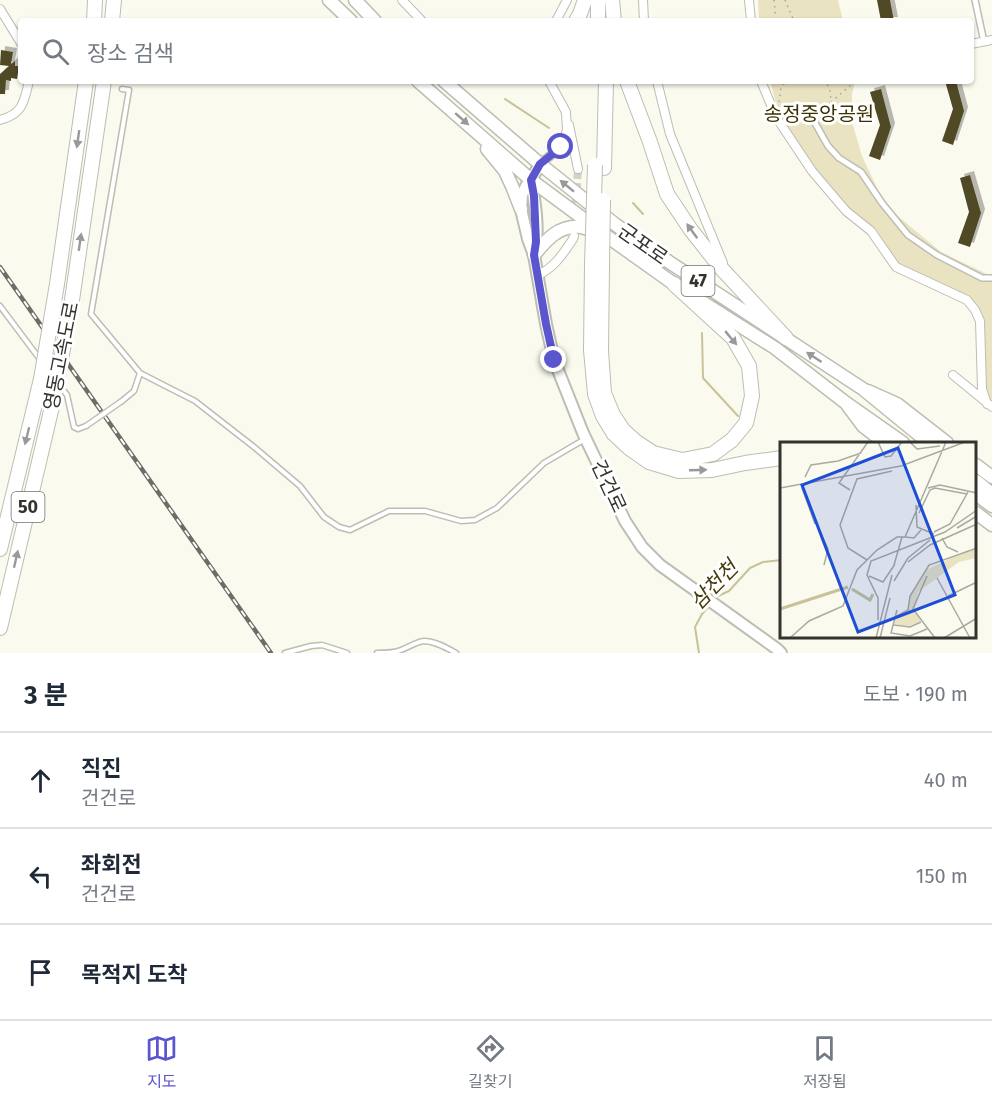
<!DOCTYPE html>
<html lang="ko">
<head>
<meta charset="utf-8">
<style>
	body { margin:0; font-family:"Fira Sans","Noto Sans KR",sans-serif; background:#f6f6f7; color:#1f2937 }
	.stop { position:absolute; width:18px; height:18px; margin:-14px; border:4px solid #5b56ce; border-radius:50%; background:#fff }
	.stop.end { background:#5b56ce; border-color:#fff; box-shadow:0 2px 6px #0008 }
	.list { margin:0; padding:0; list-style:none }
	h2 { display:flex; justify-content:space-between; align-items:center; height:78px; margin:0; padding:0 24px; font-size:26px }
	h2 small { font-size:20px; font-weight:400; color:#747a83 }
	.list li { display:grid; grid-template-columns:39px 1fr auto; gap:18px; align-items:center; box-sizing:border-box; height:96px; padding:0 24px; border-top:2px solid #e0e1e3 }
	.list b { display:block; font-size:22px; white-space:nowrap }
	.list p { margin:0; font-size:20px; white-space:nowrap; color:#747a83 }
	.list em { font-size:20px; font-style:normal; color:#747a83 }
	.icon { flex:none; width:33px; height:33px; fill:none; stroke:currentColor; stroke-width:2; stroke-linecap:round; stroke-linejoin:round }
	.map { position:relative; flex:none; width:992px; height:653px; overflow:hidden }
	.search { position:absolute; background:#fff; box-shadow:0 2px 4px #0004; left:18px; right:18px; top:18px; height:66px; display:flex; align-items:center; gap:15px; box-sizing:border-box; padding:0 21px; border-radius:6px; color:#747a83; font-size:22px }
	.sheet { height:366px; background:#fff }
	nav { display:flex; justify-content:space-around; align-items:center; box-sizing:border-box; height:84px; border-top:2px solid #e0e1e3; background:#fff; font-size:16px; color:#747a83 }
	nav a { display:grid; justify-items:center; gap:3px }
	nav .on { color:#5b56ce }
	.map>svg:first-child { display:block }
	.green { fill:#e9e3c1 }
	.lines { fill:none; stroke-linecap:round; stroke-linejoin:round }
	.stream { stroke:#c9c299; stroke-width:2 }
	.building { fill:#504925; filter:url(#shadow) }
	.minor-tunnel { stroke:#d3d2c9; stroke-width:8; stroke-dasharray:8 4; stroke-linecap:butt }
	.service-casing { stroke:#bebdb3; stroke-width:7 }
	.pedestrian-casing { stroke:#bebdb3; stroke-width:8 }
	.minor-casing { stroke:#bebdb3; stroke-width:10 }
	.secondary-casing { stroke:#bebdb3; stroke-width:14 }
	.primary-casing { stroke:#bebdb3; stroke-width:15 }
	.trunk-casing { stroke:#bebdb3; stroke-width:15 }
	.motorway-casing { stroke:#bebdb3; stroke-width:16 }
	.path { stroke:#a5a49c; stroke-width:1.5; stroke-dasharray:1.5 4.5; stroke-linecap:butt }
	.service { stroke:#fff; stroke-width:4 }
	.pedestrian { stroke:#fff; stroke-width:5 }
	.minor { stroke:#fff; stroke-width:8 }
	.secondary { stroke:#fff; stroke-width:10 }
	.primary { stroke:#fff; stroke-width:12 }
	.trunk { stroke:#fff; stroke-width:12 }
	.motorway { stroke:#fff; stroke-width:14 }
	.rail-casing { stroke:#6d6c66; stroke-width:4.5 }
	.rail { stroke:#fff; stroke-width:2; stroke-dasharray:7; stroke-linecap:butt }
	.service-bridge-casing { stroke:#bebdb3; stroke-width:7; stroke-linecap:butt }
	.motorway-bridge-casing { stroke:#bebdb3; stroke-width:16; stroke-linecap:butt }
	.service-bridge { stroke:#fff; stroke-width:4 }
	.motorway-bridge { stroke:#fff; stroke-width:14 }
	.oneway { fill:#999997 }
	.route { stroke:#5b56ce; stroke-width:8 }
	.labels { text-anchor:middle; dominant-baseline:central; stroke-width:6; stroke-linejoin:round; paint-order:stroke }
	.shield { fill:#fff; stroke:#70706d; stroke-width:1.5 }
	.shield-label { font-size:18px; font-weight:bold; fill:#33332f }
	.park-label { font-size:20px; fill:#3a3200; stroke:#fff }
	.street-label { font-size:20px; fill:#33332f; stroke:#fff }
	.water-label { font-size:21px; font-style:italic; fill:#453d09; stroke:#fff }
	.inset-river { fill:none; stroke:#c9c299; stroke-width:3 }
	.inset-road { fill:none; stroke:#abaaa2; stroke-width:1.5 }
	.view { fill:#1d4ed8; fill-opacity:0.15; stroke:#1d4ed8; stroke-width:3 }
	.inset-edge { fill:none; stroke:#33332f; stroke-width:3 }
</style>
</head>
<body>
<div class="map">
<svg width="992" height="653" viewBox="0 0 992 653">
	<defs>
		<filter id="shadow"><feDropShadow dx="4" dy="-4" stdDeviation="0" flood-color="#0004"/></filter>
	</defs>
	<rect width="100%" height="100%" fill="#fbfaef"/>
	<!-- green -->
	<path class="green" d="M758 0H838L843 21H759Z
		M770 81H855L852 94V122L862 156 878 190 893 212 941 252 987 274H992V402L986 390 984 319 978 306 968 296 898 263 875 228 848 208 816 170 779 115Z"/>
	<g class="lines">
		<!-- stream -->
		<path class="stream" d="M505 99 549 128
			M633 203 643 214
			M702 333 703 378 738 416
			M715 599 718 596 729 591 750 568 763 562 782 560
			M699 653 695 627 702 614 709 606"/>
	</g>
	<!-- building -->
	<path class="building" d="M877 0H890L894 21H881Z
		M1 50 13 52 11 64 15 61V66H19L17 79 11 78V81L6 80 5 94H0V74L9 66 0 65Z
		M945 81H956L964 111 953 145 942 141 953 109Z
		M881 89 891 127 880 160 869 156 880 125 870 92Z
		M970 175 981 213 970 247 958 243 969 212 960 178Z"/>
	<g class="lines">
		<!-- minor-tunnel -->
		<path class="minor-tunnel" d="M575 215 578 169"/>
		<defs>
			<path id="service" d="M122 89 129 90 91 314 140 373 195 401 254 447 300 486 324 517 339 527 350 530 389 511H425L461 521 475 520 497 508 544 463 585 439
				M0 306 39 358
				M60 386 67 395 74 427 78 429 86 426
				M122 401 134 391 140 373
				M285 653 311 646 322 645 347 653
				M377 653C385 653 394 653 401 650 409 647 416 642 424 641 435 641 447 648 456 653"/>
			<path id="pedestrian" d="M975 0 984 42
				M815 123 828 146 839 158 861 172 882 203 908 235 937 255 982 278H992"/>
			<path id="minor" d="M402 0 422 21
				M643 0 644 21
				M749 0 751 21
				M0 9 21 43
				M556 21 567 0
				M971 44 992 40
				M657 81 670 134 723 263
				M761 81 776 117 812 171 846 211 871 231 896 267 967 300 975 310 980 321 982 389 987 404
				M0 120C23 114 24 102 29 81
				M569 125 578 169
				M540 164 561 147 567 130 566 112 549 81
				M538 275C554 268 563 254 573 239L574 236
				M953 375 992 407"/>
			<path id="secondary" d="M540 164 531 180 526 186 522 195 521 209 528 239 534 255 546 324 554 360 583 433 625 521 642 547 660 565 777 649 781 653
				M531 180C535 202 539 228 535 251"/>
			<path id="primary" d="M329 0 351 21
				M355 0 375 21
				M418 81 531 180
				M444 81 540 164
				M487 149 505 171 512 186 521 209
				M534 255C547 239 559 225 581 227 587 228 594 232 599 234
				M868 391 897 404 947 443
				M848 406 863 426 885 443
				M976 465 992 477
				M976 513 992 525"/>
			<path id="trunk" d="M540 164 616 225 669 262 863 389 929 443
				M531 180 608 237 674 284 775 348 846 403 903 443
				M976 481 992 494
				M976 494 992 506"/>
			<path id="motorway" d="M612 0 614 21
				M94 21 95 0
				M112 21 114 0
				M576 21 580 14 585 0
				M598 21V0
				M627 81 650 142 667 194 691 230 721 268 786 338
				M604 168 606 81
				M592 265 591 350 595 394 603 416 614 434 629 448 649 462 679 471 712 470 745 463 782 458
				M602 267 601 351 604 393 613 415 623 430 635 441 653 453 682 460 713 454 732 440 746 423 752 396 749 366 733 338 674 284
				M57 284 86 81
				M72 300 104 81
				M0 549 41 379
				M0 628 54 398"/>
		</defs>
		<!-- service casing -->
		<use href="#service" class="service-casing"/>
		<!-- pedestrian casing -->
		<use href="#pedestrian" class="pedestrian-casing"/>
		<!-- minor casing -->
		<use href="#minor" class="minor-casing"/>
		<!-- secondary casing -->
		<use href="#secondary" class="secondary-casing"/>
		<!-- primary casing -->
		<use href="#primary" class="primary-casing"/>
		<!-- trunk casing -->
		<use href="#trunk" class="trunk-casing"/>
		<!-- motorway casing -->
		<use href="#motorway" class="motorway-casing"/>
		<!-- path -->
		<path class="path" d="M774 0 776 21
			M785 0 794 21
			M779 102 781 88 786 81
			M831 102 851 85V81
			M787 119 796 123 809 124
			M821 119C832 107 834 94 825 81"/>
		<!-- service -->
		<use href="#service" class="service"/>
		<!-- pedestrian -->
		<use href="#pedestrian" class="pedestrian"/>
		<!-- minor -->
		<use href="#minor" class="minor"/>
		<!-- secondary -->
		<use href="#secondary" class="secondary"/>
		<!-- primary -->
		<use href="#primary" class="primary"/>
		<!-- trunk -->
		<use href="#trunk" class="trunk"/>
		<!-- motorway -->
		<use href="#motorway" class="motorway"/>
		<defs>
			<path id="rail" d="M0 267 271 653"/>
		</defs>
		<!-- rail casing -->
		<use href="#rail" class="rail-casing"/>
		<!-- rail -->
		<use href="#rail" class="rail"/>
		<defs>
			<path id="service-bridge" d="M86 426 122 401"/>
			<path id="motorway-bridge" d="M592 265 595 165
				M602 267 603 200
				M41 379 57 284
				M54 398 72 300"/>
		</defs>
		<!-- service-bridge casing -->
		<use href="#service-bridge" class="service-bridge-casing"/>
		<!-- motorway-bridge casing -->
		<use href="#motorway-bridge" class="motorway-bridge-casing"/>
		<!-- service-bridge -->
		<use href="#service-bridge" class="service-bridge"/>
		<!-- motorway-bridge -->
		<use href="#motorway-bridge" class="motorway-bridge"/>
	</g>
	<!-- one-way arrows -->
	<defs><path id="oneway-solid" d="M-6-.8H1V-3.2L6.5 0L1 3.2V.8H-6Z" transform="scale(1.5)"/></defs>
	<g class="oneway">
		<use href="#oneway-solid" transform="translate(462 119) rotate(41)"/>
		<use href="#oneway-solid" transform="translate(78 139) rotate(98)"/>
		<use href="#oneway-solid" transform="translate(567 186) rotate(-141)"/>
		<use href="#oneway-solid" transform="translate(692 231) rotate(-126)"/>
		<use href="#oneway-solid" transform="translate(80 242) rotate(-82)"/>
		<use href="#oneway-solid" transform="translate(731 338) rotate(50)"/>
		<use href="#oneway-solid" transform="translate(814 357) rotate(-147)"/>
		<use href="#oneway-solid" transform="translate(27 436) rotate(104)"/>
		<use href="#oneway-solid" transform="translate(698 470) rotate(-2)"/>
		<use href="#oneway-solid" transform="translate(16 559) rotate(-77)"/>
	</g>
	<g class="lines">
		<!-- route -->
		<path class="route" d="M554 360 546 324 534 255 536 242 534 196 531 180 540 164 561 147"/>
	</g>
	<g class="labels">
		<!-- shield labels -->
		<g class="shield">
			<rect x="681.5" y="266" width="33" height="30" rx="4.5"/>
			<rect x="11.5" y="492" width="33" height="30" rx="4.5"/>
		</g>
		<g class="shield-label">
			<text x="698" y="281">47</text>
			<text x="28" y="507">50</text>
		</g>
		<!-- park labels -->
		<g class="park-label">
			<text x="819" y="114">송정중앙공원</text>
		</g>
		<!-- street labels -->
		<g class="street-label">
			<text transform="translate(643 244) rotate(35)">군포로</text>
			<text transform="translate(61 356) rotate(-79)">영동고속도로</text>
			<text transform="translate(609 486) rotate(65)">건건로</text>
		</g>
		<!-- water labels -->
		<g class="water-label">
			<text transform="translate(714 585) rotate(-46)">삼천천</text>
		</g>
	</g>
	<!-- overview -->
	<g transform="translate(780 442)">
		<rect width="196" height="196" fill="#fbfaef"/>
		<path d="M188 108H196V116L179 120 138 150 134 168 141 179 129 184 114 182 115 175 127 170 130 154 146 128Z" fill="#e9e3c1"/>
		<path class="inset-river" d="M72 147 90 158 93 152M0 167 68 145"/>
		<path class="inset-road" d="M98 0 105 15 111 14 122 0M130 0 137 7 160 4M25 35 31 23 58 19 81 11M0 46 121 24 185 0M22 46 35 82M148 46 160 43 197 51M70 48 59 41 88 0M136 63 137 85 154 92M139 71 150 48 155 46 187 52M38 85 48 107 44 123M177 86 197 74M154 90 170 82 188 50M125 95 134 96 141 88M162 96 167 105 178 110M87 118 68 106 60 83 77 37 112 29M128 120 150 103 197 82M114 123 122 95M89 134 103 140 115 122M147 134 133 167 155 196M157 136 190 196M114 139 128 116 150 98M168 154 197 140M117 168 111 191 130 194 147 187M115 175 128 168 130 154 149 123 197 106M98 178V156L87 133 91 119 165 90 197 68M114 183 130 185 141 180M10 196 29 179 63 164 77 128 97 108 117 95H125L166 0M96 196 112 133M100 196 110 156M164 196 197 176"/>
		<path class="view" d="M118 6 175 153 78 190 22 43Z"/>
		<rect width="196" height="196" class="inset-edge"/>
	</g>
</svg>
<div class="stop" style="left:561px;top:147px"></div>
<div class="stop end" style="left:554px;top:360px"></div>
<div class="search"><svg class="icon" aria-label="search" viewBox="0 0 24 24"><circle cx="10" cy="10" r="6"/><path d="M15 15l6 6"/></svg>장소 검색</div>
</div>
<section class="sheet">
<h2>3 분<small>도보 · 190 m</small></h2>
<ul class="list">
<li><svg class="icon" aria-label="ahead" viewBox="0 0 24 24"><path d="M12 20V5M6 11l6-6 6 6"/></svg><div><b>직진</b><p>건건로</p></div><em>40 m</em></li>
<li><svg class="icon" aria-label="left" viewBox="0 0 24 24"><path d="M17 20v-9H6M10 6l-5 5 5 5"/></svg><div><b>좌회전</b><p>건건로</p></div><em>150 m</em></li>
<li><svg class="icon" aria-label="arrive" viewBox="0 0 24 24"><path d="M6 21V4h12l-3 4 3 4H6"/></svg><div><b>목적지 도착</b></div></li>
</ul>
</section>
<nav>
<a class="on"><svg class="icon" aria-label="map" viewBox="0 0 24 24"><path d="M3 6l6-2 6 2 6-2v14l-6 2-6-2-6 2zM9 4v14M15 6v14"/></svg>지도</a>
<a><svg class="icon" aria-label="directions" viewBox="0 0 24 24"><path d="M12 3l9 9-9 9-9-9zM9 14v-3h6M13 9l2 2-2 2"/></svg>길찾기</a>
<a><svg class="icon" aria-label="saved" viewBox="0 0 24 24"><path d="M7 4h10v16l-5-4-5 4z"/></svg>저장됨</a>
</nav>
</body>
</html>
